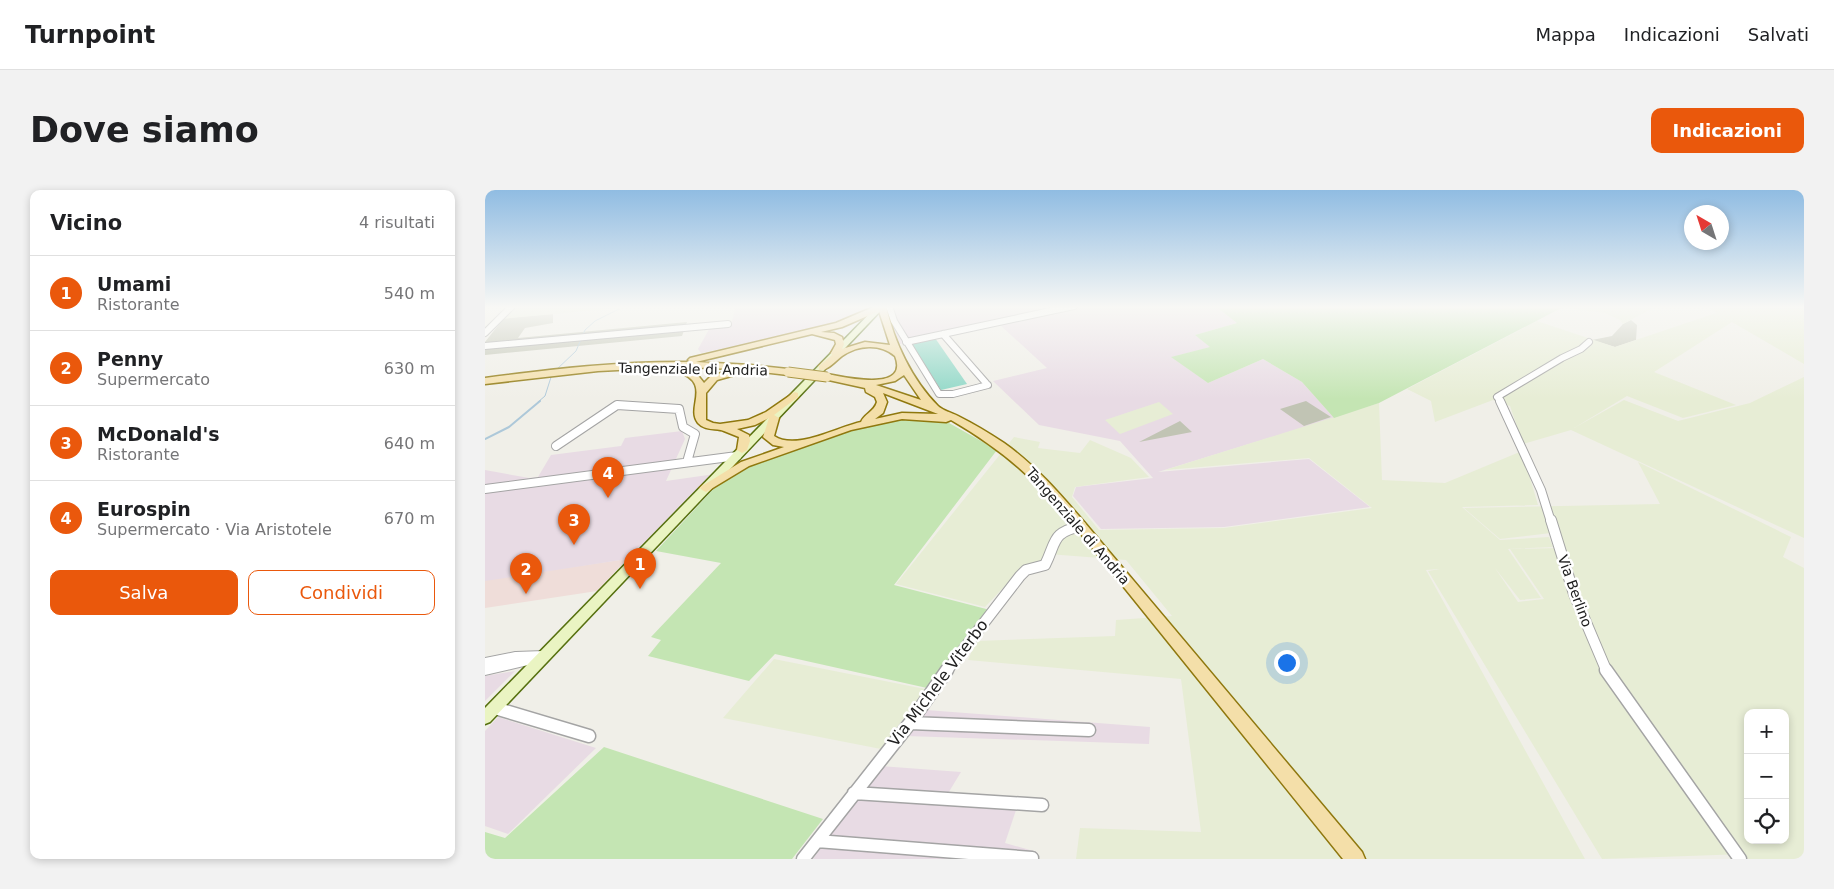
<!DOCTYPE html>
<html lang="it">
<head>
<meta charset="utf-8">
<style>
	body { margin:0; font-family:"DejaVu Sans",sans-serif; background:#f2f2f2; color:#202124 }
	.controls { position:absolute; right:15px; bottom:15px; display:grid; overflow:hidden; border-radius:10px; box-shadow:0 2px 8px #0003 }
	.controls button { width:45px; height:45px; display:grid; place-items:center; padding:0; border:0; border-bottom:1px solid #e0e0e0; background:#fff; color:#202124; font:25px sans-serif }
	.compass { position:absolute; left:1199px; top:15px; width:45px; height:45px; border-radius:50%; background:#fff; box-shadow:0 2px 8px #0003; rotate:321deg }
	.you { position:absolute; left:801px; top:472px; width:18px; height:18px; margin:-12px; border:4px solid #fff; border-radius:50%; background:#1a73e8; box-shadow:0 0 0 8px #1a73e833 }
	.badge { display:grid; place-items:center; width:32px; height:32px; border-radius:50%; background:#ea580c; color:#fff; font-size:16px; font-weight:700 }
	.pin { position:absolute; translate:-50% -41px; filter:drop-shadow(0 1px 2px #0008) }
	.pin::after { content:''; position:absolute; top:26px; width:18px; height:15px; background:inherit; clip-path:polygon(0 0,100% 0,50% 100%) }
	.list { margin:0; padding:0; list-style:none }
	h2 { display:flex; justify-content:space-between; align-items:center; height:65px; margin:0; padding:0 20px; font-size:21px }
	h2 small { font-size:16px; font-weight:400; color:#757577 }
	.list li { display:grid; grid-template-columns:32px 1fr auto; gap:15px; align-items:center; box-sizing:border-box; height:75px; padding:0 20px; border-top:1px solid #e0e0e0 }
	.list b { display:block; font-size:19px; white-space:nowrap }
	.list p { margin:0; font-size:16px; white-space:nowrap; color:#757577 }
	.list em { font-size:16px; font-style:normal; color:#757577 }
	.actions { display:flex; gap:10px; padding:15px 20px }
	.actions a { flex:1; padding:11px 0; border:1px solid #ea580c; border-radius:10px; text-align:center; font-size:18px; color:#ea580c }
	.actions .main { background:#ea580c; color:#fff }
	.icon { flex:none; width:28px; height:28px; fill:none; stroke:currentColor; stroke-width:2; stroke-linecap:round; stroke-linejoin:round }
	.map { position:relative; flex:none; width:1319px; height:669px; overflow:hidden; border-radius:10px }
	header { display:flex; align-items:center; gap:30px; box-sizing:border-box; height:70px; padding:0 25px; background:#fff; border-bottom:1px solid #e0e0e0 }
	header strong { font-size:24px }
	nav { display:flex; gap:28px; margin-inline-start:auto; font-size:18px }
	.intro { display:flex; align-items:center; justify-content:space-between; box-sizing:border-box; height:120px; padding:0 30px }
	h1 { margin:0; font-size:35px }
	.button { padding:12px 22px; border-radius:10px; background:#ea580c; color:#fff; font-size:18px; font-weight:700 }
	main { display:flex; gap:30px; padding:0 30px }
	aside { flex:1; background:#fff; border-radius:10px; box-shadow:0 2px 8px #0003 }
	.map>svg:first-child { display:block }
	.commercial { fill:#efddd9 }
	.industrial { fill:#e8dbe4 }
	.construction { fill:#c1c4b4 }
	.farmland { fill:#e7edd5; fill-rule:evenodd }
	.grass { fill:#c4e5b3 }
	.pitch { fill:#8ed7c6 }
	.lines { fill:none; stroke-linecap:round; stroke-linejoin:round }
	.stream-far1 { stroke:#adc8d9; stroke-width:1 }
	.stream { stroke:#adc8d9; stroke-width:2 }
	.minor-far3-casing { stroke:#a4a4a4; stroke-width:8 }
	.minor-far2-casing { stroke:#a4a4a4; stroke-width:10 }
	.minor-far1-casing { stroke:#a4a4a4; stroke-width:12 }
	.minor-casing { stroke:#a4a4a4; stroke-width:15 }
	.secondary-casing { stroke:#56700f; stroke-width:3 }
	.primary-casing { stroke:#8f780e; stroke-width:3 }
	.minor-far3 { stroke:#fff; stroke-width:6 }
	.minor-far2 { stroke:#fff; stroke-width:8 }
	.minor-far1 { stroke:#fff; stroke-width:10 }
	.minor { stroke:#fff; stroke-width:12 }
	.secondary { fill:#eaf4c2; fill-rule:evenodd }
	.primary { fill:#f4dfa9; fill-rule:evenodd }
	.primary-bridge-casing { stroke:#8f780e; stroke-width:11; stroke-linecap:butt }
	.primary-bridge { stroke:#f4dfa9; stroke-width:9 }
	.labels { text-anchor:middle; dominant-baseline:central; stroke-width:5; stroke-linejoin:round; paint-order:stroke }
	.street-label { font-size:14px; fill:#202020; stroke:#fff }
	.near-street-label { font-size:16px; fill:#202020; stroke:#fff }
</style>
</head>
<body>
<header>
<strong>Turnpoint</strong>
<nav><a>Mappa</a><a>Indicazioni</a><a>Salvati</a></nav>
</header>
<div class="intro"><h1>Dove siamo</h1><a class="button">Indicazioni</a></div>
<main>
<aside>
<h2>Vicino<small>4 risultati</small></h2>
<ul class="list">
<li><span class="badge">1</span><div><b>Umami</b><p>Ristorante</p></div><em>540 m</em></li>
<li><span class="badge">2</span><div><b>Penny</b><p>Supermercato</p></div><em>630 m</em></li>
<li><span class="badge">3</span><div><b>McDonald's</b><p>Ristorante</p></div><em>640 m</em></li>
<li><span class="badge">4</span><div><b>Eurospin</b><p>Supermercato · Via Aristotele</p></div><em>670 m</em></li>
</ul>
<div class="actions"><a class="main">Salva</a><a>Condividi</a></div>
</aside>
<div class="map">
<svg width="1319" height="669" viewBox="0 0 1319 669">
	<rect width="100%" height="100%" fill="#f0efe8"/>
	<!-- commercial -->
	<path class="commercial" d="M142 369 112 401 0 418V390Z"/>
	<!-- industrial -->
	<path class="industrial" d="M251 116H390L376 126 328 140 216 163 213 159 226 136 246 135Z
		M400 116H730L752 133 710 145 726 157 687 167 723 193 778 169 817 192 849 228 673 282 824 269 885 317 739 337 616 339 588 306 591 297 668 288 635 251 554 235 508 191 562 178 514 134 415 154Z
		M197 241 200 249 181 291 230 284 142 369 0 391V280L44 288 53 287 66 265 136 256 140 248Z
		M30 481 0 511V486Z
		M441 520 665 537 664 554 421 546Z
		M13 527 111 558 23 644 0 636V541Z
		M395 576 476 582 462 605 561 610V620H531L520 653 552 662 551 669H328Z"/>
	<!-- construction -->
	<path class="construction" d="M68 124V133L40 138 33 148 202 132 197 146 0 165V152L19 128Z
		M1146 130 1152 135 1151 150 1130 157 1107 150 1127 146 1138 134Z
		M821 211 846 227 819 236 795 219Z
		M695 231 707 242 654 252Z"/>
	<!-- farmland -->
	<path class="farmland" d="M30 116H155L16 129Z
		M1080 116H1172L1138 134 1135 130 1120 123 1082 118Z
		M1220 116H1319V174L1247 132 1169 182 1251 215 1198 228 1142 206 1089 238 1139 210 1193 231 1265 213 1319 187V348L1086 240 1038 254 1025 216 1008 210 950 232 946 211 922 199 1052 131 1130 157 1231 123Z
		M674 212 688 224 635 244 620 230Z
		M894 213 897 290 960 293 1037 261 1053 315 977 317 1015 350 1064 347 1068 357 1023 359 1056 408 1035 410 1010 378 1033 412 1059 409 1025 359 1076 358 1074 342 1015 349 979 318 1175 314 1153 272 1306 347 1298 367 1319 378V669H1263L1260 664 1117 669 943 381 955 379 941 380 1100 669H591L595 638 716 642 696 489 483 470 491 451 630 446 631 430 687 426 641 370 563 364 560 371 539 376 500 417 411 394 529 247 555 252 553 258 595 263 605 250 646 268 664 287 590 297 587 307 614 340 739 338 887 318 824 268 680 280ZM1263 523H1300V650H1263Z
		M289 469 440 499 396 559 238 528Z"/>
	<!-- grass -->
	<path class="grass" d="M730 116H1080L894 213 849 228 817 192 778 169 723 193 686 167 725 157 710 145 752 133Z
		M448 228 464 233 512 260 409 395 505 420 442 498 290 464 264 491 163 466 176 450 166 447 236 373 171 361 235 292 264 274 394 232 406 229Z
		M119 557 338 629 307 669H0V642L20 648Z"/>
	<!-- pitch -->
	<path class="pitch" d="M450 148 482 194 456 200 426 153Z"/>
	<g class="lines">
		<!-- stream-far1 -->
		<path class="stream-far1" d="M70 181 91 161 100 140 110 131 134 119
			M53 212 60 206 67 184"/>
		<!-- stream -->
		<path class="stream" d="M0 249 24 237 55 211"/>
		<defs>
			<path id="minor-far3" d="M404 116 409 131 454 204H468L503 195
				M0 143 27 116
				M458 144 501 193
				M421 152 589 116
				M0 156 243 134
				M1016 212 1012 207 1077 168 1096 159 1104 152"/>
			<path id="minor-far2" d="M1015 211 1056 300 1066 332
				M71 256 132 215 194 219 198 237 210 244 202 272
				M0 299 252 266"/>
			<path id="minor-far1" d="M1066 330 1089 404 1122 482
				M0 473 31 467 59 466
				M0 480 43 470
				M461 482 535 386 541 380 560 375C572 351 566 343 596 336"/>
			<path id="minor" d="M1121 480 1255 669
				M10 518 104 546
				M425 533 604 540
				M369 603 557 615
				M332 651 547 668
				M318 669 425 533 462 480"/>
			<path id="secondary" d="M392 116H400L5 532 0 534V518Z"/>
			<path id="primary" d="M391 116H401C409 152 427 190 453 216 457 220 467 223 473 226 489 234 504 243 519 253 550 275 575 304 600 333L877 662 880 669H858L592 339C551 290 521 262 466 230L461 232 417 229 366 240 264 276 221 302 217 300 215 298 217 296 256 272 299 257 288 255 278 247 284 228 270 235 252 239 264 245 265 251 262 260 257 263 252 260 254 247C249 245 244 243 239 241 231 238 220 241 213 233 200 217 229 193 191 181V177L113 181 0 194V188C68 179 136 171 205 172L203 170 205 168 351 133ZM394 121 405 155 380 152 357 159 359 154 357 147 349 143 336 142 357 137ZM327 144 350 150 351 154 346 163 347 165 334 176V180C343 181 350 171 357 166 373 155 395 153 410 166 425 203 358 187 342 184L337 187 339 189 380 198 381 202 390 207 392 212C389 222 379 224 376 232 352 237 311 261 289 246L294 228 289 225 313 207V203L310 202 281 222 263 230 235 234 228 233 221 230V203L232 190 257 183 258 180 303 185 308 182 303 179 266 175 211 172ZM199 177 250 179 226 186 219 193 211 183ZM419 185 436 210 391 195 410 191ZM398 203 453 224 417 223 390 229 398 223 402 212Z"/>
		</defs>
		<!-- minor-far3 casing -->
		<use href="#minor-far3" class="minor-far3-casing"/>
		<!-- minor-far2 casing -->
		<use href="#minor-far2" class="minor-far2-casing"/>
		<!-- minor-far1 casing -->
		<use href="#minor-far1" class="minor-far1-casing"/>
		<!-- minor casing -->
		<use href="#minor" class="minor-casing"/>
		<!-- secondary casing -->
		<use href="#secondary" class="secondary-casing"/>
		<!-- primary casing -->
		<use href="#primary" class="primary-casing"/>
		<!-- minor-far3 -->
		<use href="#minor-far3" class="minor-far3"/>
		<!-- minor-far2 -->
		<use href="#minor-far2" class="minor-far2"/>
		<!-- minor-far1 -->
		<use href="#minor-far1" class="minor-far1"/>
		<!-- minor -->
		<use href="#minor" class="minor"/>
		<!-- secondary -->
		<use href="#secondary" class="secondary"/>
		<!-- primary -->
		<use href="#primary" class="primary"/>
		<defs>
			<path id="primary-bridge" d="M303 182 342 187"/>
		</defs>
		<!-- primary-bridge casing -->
		<use href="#primary-bridge" class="primary-bridge-casing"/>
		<!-- primary-bridge -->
		<use href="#primary-bridge" class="primary-bridge"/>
	</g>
	<!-- sky -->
	<linearGradient id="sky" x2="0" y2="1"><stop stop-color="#90bce2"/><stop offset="0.56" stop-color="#f8f8f5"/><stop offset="1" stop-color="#f8f8f5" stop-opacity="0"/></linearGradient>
	<rect width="1319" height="209" fill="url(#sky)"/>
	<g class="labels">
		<!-- street labels -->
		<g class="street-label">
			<text transform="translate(208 179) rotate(1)">Tangenziale di Andria</text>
			<text transform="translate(593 336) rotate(49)">Tangenziale di Andria</text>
			<text transform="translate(1090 401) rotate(70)">Via Berlino</text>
		</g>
		<!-- near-street labels -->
		<g class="near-street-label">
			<text transform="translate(453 493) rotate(-53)">Via Michele Viterbo</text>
		</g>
	</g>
</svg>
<div class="controls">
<button>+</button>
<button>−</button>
<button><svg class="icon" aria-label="locate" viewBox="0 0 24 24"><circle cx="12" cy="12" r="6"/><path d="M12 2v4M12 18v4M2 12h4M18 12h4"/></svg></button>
</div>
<svg class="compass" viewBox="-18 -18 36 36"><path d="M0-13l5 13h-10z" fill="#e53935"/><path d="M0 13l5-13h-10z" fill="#757577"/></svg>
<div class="you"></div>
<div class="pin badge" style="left:155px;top:399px">1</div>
<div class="pin badge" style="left:41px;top:404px">2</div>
<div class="pin badge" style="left:89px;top:355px">3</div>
<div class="pin badge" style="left:123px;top:308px">4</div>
</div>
</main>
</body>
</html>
